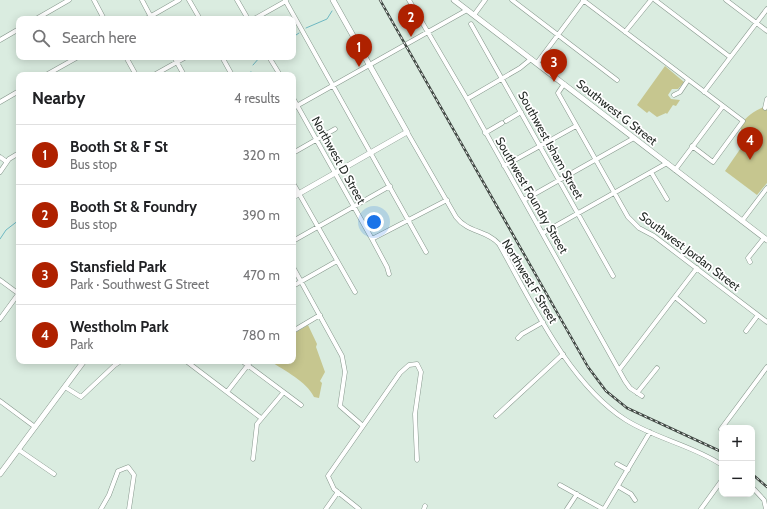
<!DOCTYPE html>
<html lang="en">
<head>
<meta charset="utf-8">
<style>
	body { margin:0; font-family:Cabin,sans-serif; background:#f6f6f6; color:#202124 }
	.controls { position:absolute; right:12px; bottom:12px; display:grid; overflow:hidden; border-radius:8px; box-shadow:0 2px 10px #0003 }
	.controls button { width:36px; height:36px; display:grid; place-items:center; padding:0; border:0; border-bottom:1px solid #e0e0e0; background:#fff; color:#202124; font:20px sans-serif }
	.you { position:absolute; left:374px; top:222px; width:14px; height:14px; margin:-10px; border:3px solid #fff; border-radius:50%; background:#1a73e8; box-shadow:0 0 0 6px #1a73e833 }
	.badge { display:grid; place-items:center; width:26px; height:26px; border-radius:50%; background:#ae2100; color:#fff; font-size:13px; font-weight:700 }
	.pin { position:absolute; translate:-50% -33px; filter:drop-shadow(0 1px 2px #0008) }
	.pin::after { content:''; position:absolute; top:21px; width:14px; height:12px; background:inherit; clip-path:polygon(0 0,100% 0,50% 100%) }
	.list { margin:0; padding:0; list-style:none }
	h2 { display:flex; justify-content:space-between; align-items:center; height:52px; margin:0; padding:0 16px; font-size:17px }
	h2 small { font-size:13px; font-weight:400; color:#757577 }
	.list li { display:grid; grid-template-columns:26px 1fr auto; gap:12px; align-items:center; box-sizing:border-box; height:60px; padding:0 16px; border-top:1px solid #e0e0e0 }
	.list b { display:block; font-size:15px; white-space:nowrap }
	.list p { margin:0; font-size:13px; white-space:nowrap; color:#757577 }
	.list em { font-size:13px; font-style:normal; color:#757577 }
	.icon { flex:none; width:22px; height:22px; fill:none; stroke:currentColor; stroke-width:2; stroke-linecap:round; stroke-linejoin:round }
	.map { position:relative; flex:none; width:767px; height:509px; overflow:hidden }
	.search { position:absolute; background:#fff; box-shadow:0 2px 10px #0003; left:16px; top:16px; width:280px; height:44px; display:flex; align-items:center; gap:10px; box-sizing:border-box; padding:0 14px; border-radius:8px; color:#757577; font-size:15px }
	.panel { position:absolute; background:#fff; box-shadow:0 2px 10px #0003; left:16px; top:72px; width:280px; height:292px; border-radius:8px }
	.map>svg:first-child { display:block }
	.green { fill:#c6c68f }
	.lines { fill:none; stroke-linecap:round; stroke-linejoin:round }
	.stream { stroke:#6eb8c2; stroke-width:1 }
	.minor-casing { stroke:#86978c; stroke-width:5 }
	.major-casing { stroke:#86978c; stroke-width:6 }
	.minor { stroke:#fff; stroke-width:4 }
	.major { stroke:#fff; stroke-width:5 }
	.rail-casing { stroke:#414944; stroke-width:2.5 }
	.rail { stroke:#fff; stroke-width:1; stroke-dasharray:3; stroke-linecap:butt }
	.labels { text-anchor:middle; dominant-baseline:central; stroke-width:3.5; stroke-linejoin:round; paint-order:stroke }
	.street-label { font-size:12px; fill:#242a26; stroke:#fff }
</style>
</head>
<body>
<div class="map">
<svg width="767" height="509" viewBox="0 0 767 509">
	<rect width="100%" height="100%" fill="#daece0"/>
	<!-- green -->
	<path class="green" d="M665 66 684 82 678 89H672L668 95 671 99 680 100 676 106 673 105 667 114 666 113 657 117 649 111 647 113 637 105Z
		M767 106V183L757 195 725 171 745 142 740 126C746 116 756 109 767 106Z
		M308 325 317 344 316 347 325 372 320 381 322 383 319 398 314 397C306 381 285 371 270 361H293V334Z"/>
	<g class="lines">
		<!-- stream -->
		<path class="stream" d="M306 28 327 19 332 11
			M293 37 299 33
			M253 65 260 57
			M242 75 251 72
			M0 239 6 230 19 220"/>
		<defs>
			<path id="minor" d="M94 0 104 19
				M142 0 152 19
				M189 0 200 19
				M237 0 248 19
				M285 0 426 252
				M409 0 467 99 625 381 630 388 642 396
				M512 0 617 80
				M583 0 743 121 713 162 692 146
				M655 0 730 57
				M726 0 767 31
				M474 15 485 0
				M36 19 69 0
				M146 19 179 0
				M254 19 286 1
				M471 24 613 276
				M625 32 651 0
				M0 40 19 29
				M126 57 136 75
				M174 57 184 75
				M222 57 232 75
				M269 57 280 75
				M537 63 584 0
				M46 75 78 57
				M154 75 186 57
				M564 84 558 93 628 217 639 228 654 236 767 322
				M704 92 767 9
				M674 95 680 92 688 80
				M293 98 372 239 387 267 389 274
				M467 99 520 68 531 59
				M0 102 19 91
				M293 108 467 10
				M765 108 767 99
				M506 121 521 112
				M407 132 456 217C468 233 487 230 499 244 531 301 569 384 626 420 656 439 692 445 722 465
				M485 133 502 123
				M293 153 335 129
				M0 157 7 162
				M504 166 576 126
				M675 170 723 106
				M0 172 9 159 19 153
				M651 172 667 199
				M293 183 355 292
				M524 200 634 138
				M742 221 767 188
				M543 233 667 163
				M372 239 447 200
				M293 241 390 186
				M750 262 748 258 764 238
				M293 267 342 356 345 372 340 406 363 426 328 476 334 489 359 509
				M0 280 19 294
				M293 286 337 261
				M675 297 704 321
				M0 319 19 293
				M293 331 320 315
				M746 331 758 315
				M518 338 522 334 543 322
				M186 361 261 418
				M242 361 301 405
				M619 370 697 268
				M65 387 81 397 115 365 121 361
				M227 392 251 361
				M637 393 657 368
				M0 401 35 427
				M496 416 563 354
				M363 426 400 373 409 365 417 364 421 372 415 414 417 460
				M721 429 767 367
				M19 450 54 474
				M253 459 257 424 283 393
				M617 464 628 470
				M560 485 603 509
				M619 487 631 494 635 500
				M752 487 764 500 766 509
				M101 509 109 495 118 471 128 467 134 475 129 509
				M326 509 338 492
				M424 509 425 506
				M567 509 577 494
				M604 509 650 432
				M701 509 722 480"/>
			<path id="major" d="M454 0 767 240
				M293 197 407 132 333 0
				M0 474 84 361"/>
		</defs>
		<!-- minor casing -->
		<use href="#minor" class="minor-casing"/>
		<!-- major casing -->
		<use href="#major" class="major-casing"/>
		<!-- minor -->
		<use href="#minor" class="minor"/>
		<!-- major -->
		<use href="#major" class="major"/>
		<defs>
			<path id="rail" d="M380 0 588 367 606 391 627 408 722 452
				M752 474 767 487"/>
		</defs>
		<!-- rail casing -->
		<use href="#rail" class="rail-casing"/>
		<!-- rail -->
		<use href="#rail" class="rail"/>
	</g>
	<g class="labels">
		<!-- street labels -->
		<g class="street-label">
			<text transform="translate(617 112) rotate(38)">Southwest G Street</text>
			<text transform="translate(551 145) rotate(61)">Southwest Isham Street</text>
			<text transform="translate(339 160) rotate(61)">Northwest D Street</text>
			<text transform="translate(532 195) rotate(60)">Southwest Foundry Street</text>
			<text transform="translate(690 251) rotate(37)">Southwest Jordan Street</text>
			<text transform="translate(530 281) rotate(59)">Northwest F Street</text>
		</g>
	</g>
</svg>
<div class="controls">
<button>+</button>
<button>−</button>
</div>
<div class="you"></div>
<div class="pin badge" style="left:359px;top:67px">1</div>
<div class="pin badge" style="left:411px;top:37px">2</div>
<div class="pin badge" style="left:554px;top:82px">3</div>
<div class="pin badge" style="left:750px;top:160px">4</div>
<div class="search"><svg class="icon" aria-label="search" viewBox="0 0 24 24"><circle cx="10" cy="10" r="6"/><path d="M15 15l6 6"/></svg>Search here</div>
<section class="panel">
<h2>Nearby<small>4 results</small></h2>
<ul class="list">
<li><span class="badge">1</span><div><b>Booth St &amp; F St</b><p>Bus stop</p></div><em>320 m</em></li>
<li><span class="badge">2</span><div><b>Booth St &amp; Foundry</b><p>Bus stop</p></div><em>390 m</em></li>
<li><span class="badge">3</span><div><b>Stansfield Park</b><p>Park · Southwest G Street</p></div><em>470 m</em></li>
<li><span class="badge">4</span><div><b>Westholm Park</b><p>Park</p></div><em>780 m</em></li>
</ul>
</section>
</div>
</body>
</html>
